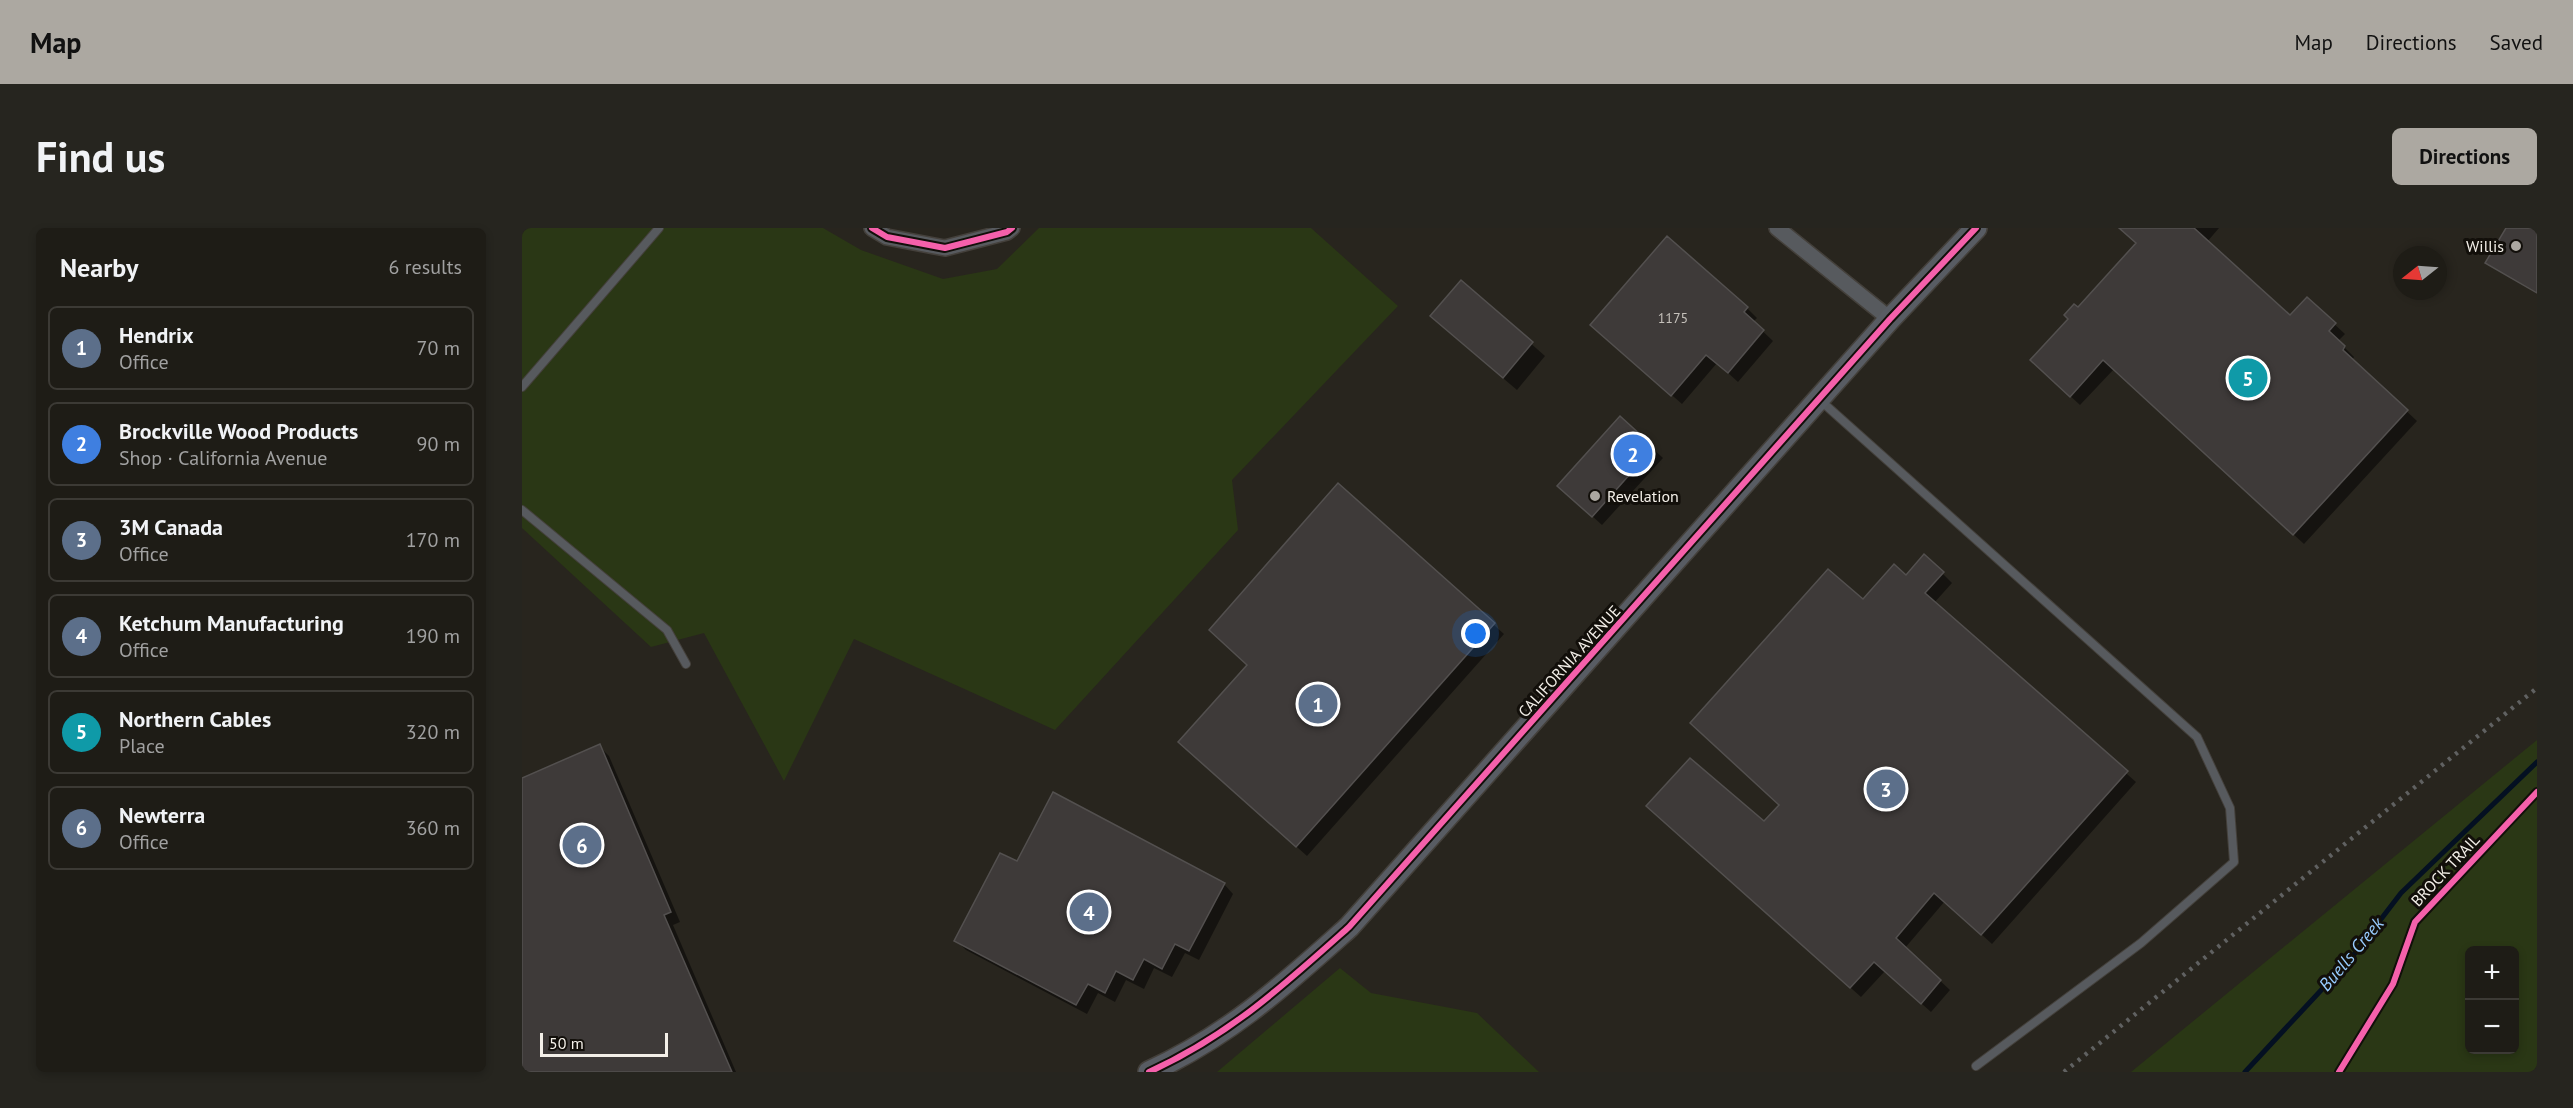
<!DOCTYPE html>
<html lang="en">
<head>
<meta charset="utf-8">
<style>
	body { margin:0; font-family:"PT Sans",sans-serif; background:#26251f; color:#f1f3f6 }
	.controls { position:absolute; right:18px; bottom:18px; display:grid; overflow:hidden; border-radius:9px; box-shadow:0 3px 9px #0003 }
	.controls button { width:54px; height:54px; display:grid; place-items:center; padding:0; border:0; border-bottom:2px solid #3c3a35; background:#1e1c16; color:#f1f3f6; font:30px sans-serif }
	.compass { position:absolute; left:1871px; top:18px; width:54px; height:54px; border-radius:50%; background:#1e1c16; box-shadow:0 3px 9px #0003; rotate:253deg }
	.scale { position:absolute; left:18px; bottom:15px; width:128px; box-sizing:border-box; padding-left:6px; border:3px solid #f3efe8; border-top:0; font-size:16px; line-height:21px; white-space:nowrap; color:#f3efe8; -webkit-text-stroke:4px #120f0a; paint-order:stroke }
	.you { position:absolute; left:954px; top:406px; width:21px; height:21px; margin:-15px; border:4px solid #fff; border-radius:50%; background:#1a73e8; box-shadow:0 0 0 9px #1a73e833 }
	.badge { display:grid; place-items:center; width:39px; height:39px; border-radius:50%; background:#aca8a1; color:#fff; font-size:20px; font-weight:700 }
	.pin { position:absolute; translate:-50% -50%; border:3px solid #fff; box-shadow:0 2px 6px #0006 }
	.list { margin:0; padding:0; list-style:none }
	h2 { display:flex; justify-content:space-between; align-items:center; height:78px; margin:0; padding:0 24px; font-size:26px }
	h2 small { font-size:20px; font-weight:400; color:#a1a1a1 }
	.list li { display:grid; grid-template-columns:39px 1fr auto; gap:18px; align-items:center; box-sizing:border-box; height:84px; margin:0 12px 12px; padding:0 12px; border:2px solid #3c3a35; border-radius:9px }
	.list b { display:block; font-size:22px; white-space:nowrap }
	.list p { margin:0; font-size:20px; white-space:nowrap; color:#a1a1a1 }
	.list em { font-size:20px; font-style:normal; color:#a1a1a1 }
	.map { position:relative; flex:none; width:2015px; height:844px; overflow:hidden; border-radius:9px }
	header { display:flex; align-items:center; gap:36px; box-sizing:border-box; height:84px; padding:0 30px; background:#aca8a1; color:#111 }
	header strong { font-size:28px }
	nav { display:flex; gap:33px; margin-inline-start:auto; font-size:21px }
	.intro { display:flex; align-items:center; justify-content:space-between; box-sizing:border-box; height:144px; padding:0 36px }
	h1 { margin:0; font-size:42px }
	.button { padding:15px 27px; border-radius:9px; background:#aca8a1; color:#111; font-size:21px; font-weight:700 }
	main { display:flex; gap:36px; padding:0 36px }
	aside { flex:1; background:#1e1c16; border-radius:9px; box-shadow:0 3px 9px #0003 }
	.map>svg:first-child { display:block }
	.green { fill:#2a3715; fill-rule:evenodd }
	.shadow { fill:#0007 }
	.lines { fill:none; stroke-linecap:round; stroke-linejoin:round }
	.stream { stroke:#041022; stroke-width:5 }
	.building { fill:#3e3a39; stroke:#53504f; stroke-width:1.5 }
	.lane-casing { stroke:#44403b; stroke-width:10 }
	.street-casing { stroke:#44403b; stroke-width:18 }
	.secondary-casing { stroke:#44403b; stroke-width:24 }
	.lane { stroke:#575a5e; stroke-width:8 }
	.street { stroke:#575a5e; stroke-width:15 }
	.secondary { stroke:#585c63; stroke-width:21 }
	.rail { stroke:#606161; stroke-width:4.5; stroke-dasharray:3 6; stroke-linecap:butt }
	.cycleway-casing { stroke:#120f0a; stroke-width:10 }
	.cycleway { stroke:#f560ab; stroke-width:6 }
	.poi-dot { fill:#aca8a1; stroke:#120f0a; stroke-width:2 }
	.labels { text-anchor:middle; dominant-baseline:central; stroke-width:6; stroke-linejoin:round; paint-order:stroke }
	.number-label { font-size:14px; fill:#c6c2bc }
	.poi-label { font-size:16px; fill:#f3efe8; stroke:#120f0a; text-anchor:end }
	.street-label { font-size:16px; fill:#f3efe8; stroke:#120f0a }
	.water-label { font-size:18px; font-style:italic; fill:#97cbfe; stroke:#120f0a }
</style>
</head>
<body>
<header>
<strong>Map</strong>
<nav><a>Map</a><a>Directions</a><a>Saved</a></nav>
</header>
<div class="intro"><h1>Find us</h1><a class="button">Directions</a></div>
<main>
<aside>
<h2>Nearby<small>6 results</small></h2>
<ul class="list">
<li><span class="badge" style="background:#5c6f8a">1</span><div><b>Hendrix</b><p>Office</p></div><em>70 m</em></li>
<li><span class="badge" style="background:#3f7fe0">2</span><div><b>Brockville Wood Products</b><p>Shop · California Avenue</p></div><em>90 m</em></li>
<li><span class="badge" style="background:#5c6f8a">3</span><div><b>3M Canada</b><p>Office</p></div><em>170 m</em></li>
<li><span class="badge" style="background:#5c6f8a">4</span><div><b>Ketchum Manufacturing</b><p>Office</p></div><em>190 m</em></li>
<li><span class="badge" style="background:#0f9aa8">5</span><div><b>Northern Cables</b><p>Place</p></div><em>320 m</em></li>
<li><span class="badge" style="background:#5c6f8a">6</span><div><b>Newterra</b><p>Office</p></div><em>360 m</em></li>
</ul>
</aside>
<div class="map">
<svg width="2015" height="844" viewBox="0 0 2015 844">
	<rect width="100%" height="100%" fill="#28251e"/>
	<!-- green -->
	<path class="green" d="M0 0H301L339 22 421 51 475 41 517 0H789L876 78 710 252 716 302 533 502 332 411 262 553 182 405 129 419 0 300Z
		M2015 512V844H1609ZM1992 722V822H1948V722Z
		M818 740 849 765 955 785 1017 844H695Z"/>
	<!-- shadow -->
	<path class="shadow" d="M1599 0H1697L1685 14 1768 89 1785 71 1823 106 1816 113 1832 129 1830 132 1895 193 1782 316 1592 141 1558 177 1520 142 1556 82 1615 16Z
		M939 54 1023 128 995 162 923 101Z
		M1225 80 1235 90 1231 94 1251 113 1216 154 1195 135 1160 176 1080 106Z
		M1098 190 1141 230 1080 297 1047 267Z
		M816 257 982 406 785 628 668 524 727 437Z
		M1403 328 1430 355 1412 375 1614 554 1470 716 1423 673 1383 720 1428 762 1409 784 1363 743 1339 769 1136 588 1242 596 1259 577 1341 373 1384 349Z
		M77 518 87 528 158 694 151 697 214 844H4L0 835V551Z
		M495 635 702 656 711 666 677 732 663 725 650 749 632 740 622 761 604 752 593 774 576 765 565 786 444 722 434 712Z"/>
	<g class="lines">
		<!-- stream -->
		<path class="stream" d="M1723 844 1830 729 1879 665 2015 534"/>
	</g>
	<!-- building -->
	<path class="building" d="M1597 0H1672L1768 87 1785 69 1814 95 1807 103 1823 118 1821 122 1886 182 1771 307 1581 132 1548 169 1508 132 1546 91 1542 87 1552 76 1556 79 1614 15Z
		M1984 0H2015V65L1963 35Z
		M1145 8 1226 79 1222 84 1242 102 1206 145 1184 127 1149 168 1068 97Z
		M939 52 1011 114 981 150 908 88Z
		M1098 188 1132 219 1070 289 1035 258Z
		M816 255 973 395 774 619 656 514 725 437 687 402Z
		M1402 326 1422 344 1403 365 1606 543 1459 707 1412 665 1374 710 1419 752 1399 776 1352 734 1328 760 1124 578 1168 530 1242 593 1257 577 1168 495 1306 341 1341 371 1372 336 1384 347Z
		M78 516 149 684 142 687 210 844H2L0 839V550Z
		M531 564 703 655 667 723 653 716 640 741 622 731 611 752 594 743 583 765 566 756 554 777 432 713 478 625 495 633Z"/>
	<g class="lines">
		<defs>
			<path id="lane" d="M0 159 137 0
				M1299 173 1675 509 1708 580 1712 634 1619 715 1454 838
				M0 282 145 402 164 436"/>
			<path id="street" d="M350 0 365 9 423 20 485 4 490 0
				M1255 0 1368 91"/>
			<path id="secondary" d="M627 844C708 807 762 757 827 699L1368 91 1454 0"/>
		</defs>
		<!-- lane casing -->
		<use href="#lane" class="lane-casing"/>
		<!-- street casing -->
		<use href="#street" class="street-casing"/>
		<!-- secondary casing -->
		<use href="#secondary" class="secondary-casing"/>
		<!-- lane -->
		<use href="#lane" class="lane"/>
		<!-- street -->
		<use href="#street" class="street"/>
		<!-- secondary -->
		<use href="#secondary" class="secondary"/>
		<!-- rail -->
		<path class="rail" d="M1542 844 2015 460"/>
		<defs>
			<path id="cycleway" d="M350 0 365 9 423 20 485 4 490 0
				M627 844C708 807 762 757 827 699L1368 91 1454 0
				M1817 844 1871 756 1893 694 2015 564"/>
		</defs>
		<!-- cycleway casing -->
		<use href="#cycleway" class="cycleway-casing"/>
		<!-- cycleway -->
		<use href="#cycleway" class="cycleway"/>
	</g>
	<!-- markers -->
	<g class="poi-dot">
		<circle cx="1994" cy="18" r="6"/>
		<circle cx="1073" cy="268" r="6"/>
	</g>
	<g class="labels">
		<!-- number labels -->
		<g class="number-label">
			<text x="1151" y="90">1175</text>
		</g>
		<!-- poi labels -->
		<g class="poi-label">
			<text x="1982" y="18">Willis</text>
			<text x="1085" y="268" text-anchor="start">Revelation</text>
		</g>
		<!-- street labels -->
		<g class="street-label">
			<text transform="translate(1047 433) rotate(-48)">CALIFORNIA AVENUE</text>
			<text transform="translate(1923 642) rotate(-47)">BROCK TRAIL</text>
		</g>
		<!-- water labels -->
		<g class="water-label">
			<text transform="translate(1829 726) rotate(-50)">Buells Creek</text>
		</g>
	</g>
</svg>
<div class="controls">
<button>+</button>
<button>−</button>
</div>
<svg class="compass" viewBox="-18 -18 36 36"><path d="M0-13l5 13h-10z" fill="#e53935"/><path d="M0 13l5-13h-10z" fill="#a1a1a1"/></svg>
<div class="scale">50 m</div>
<div class="you"></div>
<div class="pin badge" style="left:796px;top:476px;background:#5c6f8a">1</div>
<div class="pin badge" style="left:1111px;top:226px;background:#3f7fe0">2</div>
<div class="pin badge" style="left:1364px;top:561px;background:#5c6f8a">3</div>
<div class="pin badge" style="left:567px;top:684px;background:#5c6f8a">4</div>
<div class="pin badge" style="left:1726px;top:150px;background:#0f9aa8">5</div>
<div class="pin badge" style="left:60px;top:617px;background:#5c6f8a">6</div>
</div>
</main>
</body>
</html>
